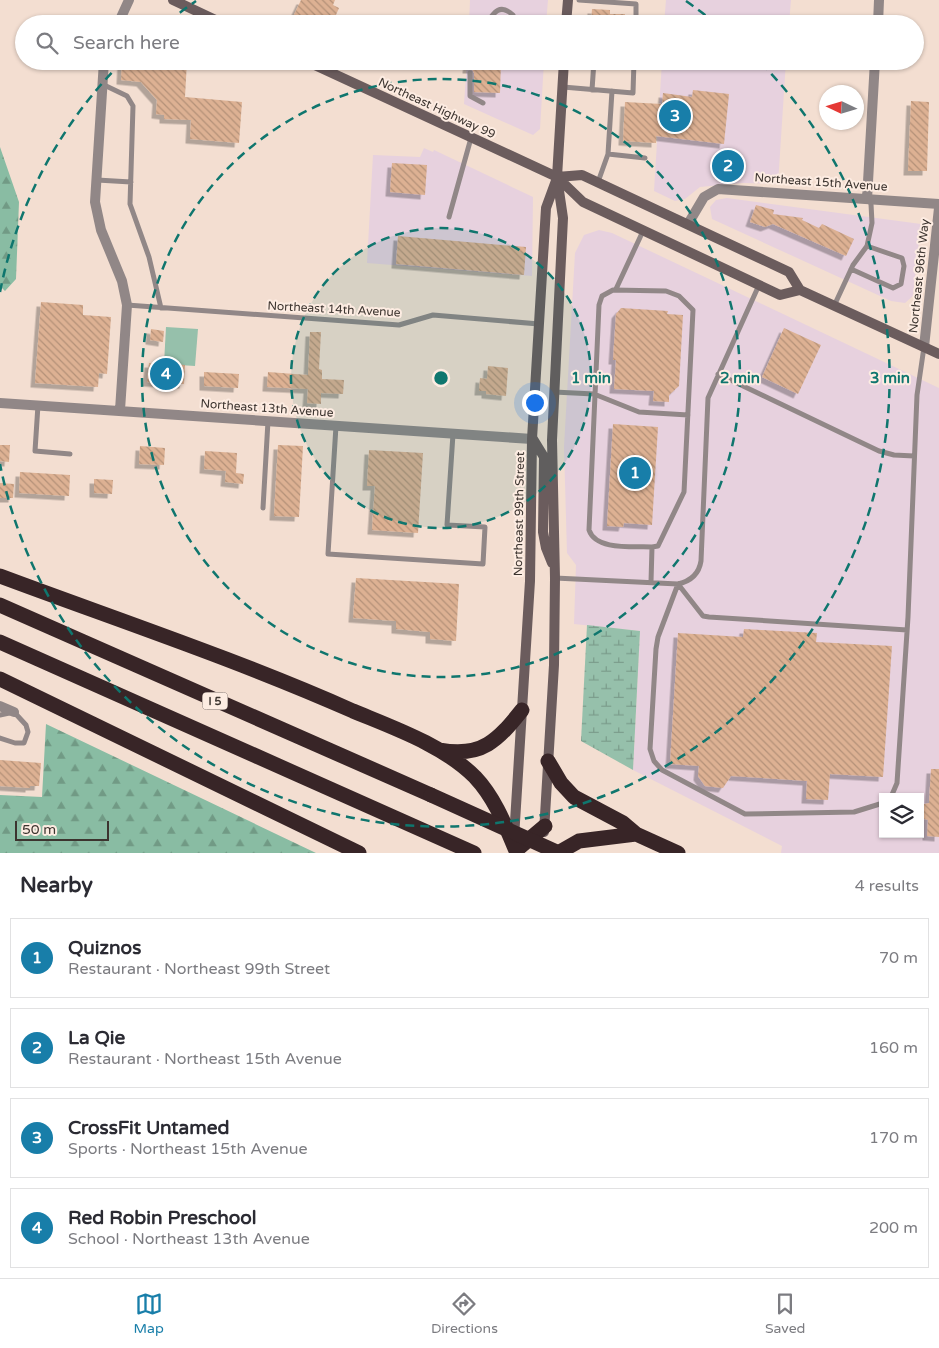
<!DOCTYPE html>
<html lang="en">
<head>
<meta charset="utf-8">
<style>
	body { margin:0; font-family:"Varela Round",sans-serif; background:#f2f2f3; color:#2b2b33 }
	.controls { position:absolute; right:15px; bottom:15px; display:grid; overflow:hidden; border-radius:0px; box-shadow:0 1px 4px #0004 }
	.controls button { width:45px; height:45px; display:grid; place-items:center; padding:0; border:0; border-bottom:1px solid #e1e1e2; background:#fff; color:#2b2b33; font:25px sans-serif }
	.compass { position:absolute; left:819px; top:85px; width:45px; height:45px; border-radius:50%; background:#fff; box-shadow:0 1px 4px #0004; rotate:274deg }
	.scale { position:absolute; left:15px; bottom:12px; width:94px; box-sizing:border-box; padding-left:5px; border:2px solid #3c342f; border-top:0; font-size:14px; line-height:18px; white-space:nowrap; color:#3c342f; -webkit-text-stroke:4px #fdece2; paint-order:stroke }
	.you { position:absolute; left:534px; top:402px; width:18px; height:18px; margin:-12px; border:4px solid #fff; border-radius:50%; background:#1a73e8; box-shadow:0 0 0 8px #1a73e833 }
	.badge { display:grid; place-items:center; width:32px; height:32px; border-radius:50%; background:#187ea9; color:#fff; font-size:16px; font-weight:700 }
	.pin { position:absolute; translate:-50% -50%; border:2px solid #fff; box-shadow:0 1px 5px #0006 }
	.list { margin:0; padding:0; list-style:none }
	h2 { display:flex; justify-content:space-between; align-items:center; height:65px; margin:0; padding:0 20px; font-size:21px }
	h2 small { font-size:16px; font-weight:400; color:#7c7c81 }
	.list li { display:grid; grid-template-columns:32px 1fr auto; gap:15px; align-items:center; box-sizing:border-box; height:80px; margin:0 10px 10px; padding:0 10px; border:1px solid #e1e1e2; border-radius:0px }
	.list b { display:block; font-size:19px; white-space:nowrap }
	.list p { margin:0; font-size:16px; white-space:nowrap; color:#7c7c81 }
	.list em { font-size:16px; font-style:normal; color:#7c7c81 }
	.icon { flex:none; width:28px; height:28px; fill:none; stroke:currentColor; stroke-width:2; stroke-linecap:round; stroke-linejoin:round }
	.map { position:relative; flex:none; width:939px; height:853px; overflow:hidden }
	.search { position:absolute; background:#fff; box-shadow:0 1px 4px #0004; left:15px; right:15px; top:15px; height:55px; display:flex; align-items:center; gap:12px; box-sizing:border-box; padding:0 18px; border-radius:28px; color:#7c7c81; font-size:19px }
	.sheet { height:425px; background:#fff }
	nav { display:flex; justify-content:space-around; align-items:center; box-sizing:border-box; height:70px; border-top:1px solid #e1e1e2; background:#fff; font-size:14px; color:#7c7c81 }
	nav a { display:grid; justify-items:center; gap:2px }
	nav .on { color:#187ea9 }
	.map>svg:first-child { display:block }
	.commercial { fill:#e7d1de; fill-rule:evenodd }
	.forest { fill:url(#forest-firs) }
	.wetland { fill:url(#wetland-marsh) }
	.park { fill:#96c0ab }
	.building { fill:url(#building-back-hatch); filter:url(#shadow) }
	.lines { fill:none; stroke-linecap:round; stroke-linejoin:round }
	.service { stroke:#918787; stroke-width:5 }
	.minor { stroke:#918787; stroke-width:10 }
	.secondary { stroke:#6b5c5d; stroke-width:10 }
	.motorway { stroke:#382527; stroke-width:15 }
	.motorway-bridge { stroke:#382527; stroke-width:15 }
	.ring { fill:none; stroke:#0f766e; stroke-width:2.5; stroke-dasharray:9 6 }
	.labels { text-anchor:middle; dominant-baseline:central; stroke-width:4; stroke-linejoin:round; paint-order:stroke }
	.shield { fill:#fdece2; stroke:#766b65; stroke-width:1 }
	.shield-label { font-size:11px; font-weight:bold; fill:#3c342f }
	.street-label { font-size:12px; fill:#3c342f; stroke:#fdece2 }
	.centre { fill:#0f766e; stroke:#fdece2; stroke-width:2.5 }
	.ring-label { font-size:15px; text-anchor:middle; font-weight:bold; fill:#0f766e; stroke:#fdece2; stroke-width:4; stroke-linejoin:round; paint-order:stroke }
</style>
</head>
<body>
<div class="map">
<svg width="939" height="853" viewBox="0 0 939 853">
	<defs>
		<pattern id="forest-firs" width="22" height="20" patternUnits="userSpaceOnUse" patternTransform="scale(1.25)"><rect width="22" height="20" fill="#89bca3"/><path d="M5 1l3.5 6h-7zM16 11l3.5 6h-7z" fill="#719a85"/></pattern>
		<pattern id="wetland-marsh" width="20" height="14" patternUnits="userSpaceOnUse" patternTransform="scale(1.25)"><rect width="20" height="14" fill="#96c0ab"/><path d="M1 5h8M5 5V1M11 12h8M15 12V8" fill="none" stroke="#7c9d8c"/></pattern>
		<pattern id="building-back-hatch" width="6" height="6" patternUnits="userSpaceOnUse" patternTransform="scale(1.25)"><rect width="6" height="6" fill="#ddb193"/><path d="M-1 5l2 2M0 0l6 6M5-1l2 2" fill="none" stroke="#b49178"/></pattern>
		<filter id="shadow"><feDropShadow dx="-4.5" dy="4.5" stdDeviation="0" flood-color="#0004"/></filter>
	</defs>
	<rect width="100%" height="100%" fill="#f3ded1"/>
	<!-- commercial -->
	<path class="commercial" d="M470 0H548L546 24H469Z
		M666 0H791L789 24H664Z
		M467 61H544L540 129 533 135 464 104Z
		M662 61H786L778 184 742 183 700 187 685 199 675 201 654 191Z
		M424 148 433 152 434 150 533 197 532 276 367 263 373 155 420 157Z
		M727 198 921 224 913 296 905 303 891 301 712 219 710 207 716 200Z
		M599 230 612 233 939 388V853H781L782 846 633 770 640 631 574 624 576 565 567 553 564 447 575 253 584 235ZM883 797H920V834H883Z"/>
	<!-- forest -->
	<path class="forest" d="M0 147 19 202 16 279 5 291 0 286Z
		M46 724 316 853H0V795L42 797Z"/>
	<!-- wetland -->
	<path class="wetland" d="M587 625 640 631 633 770 581 741Z"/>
	<!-- park -->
	<path class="park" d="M166 327 198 329 195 366 164 364Z"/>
	<!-- building -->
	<path class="building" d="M301 0H335L333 5 339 8 332 24H308L293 17Z
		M592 9 610 10V14H625V24H591Z
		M122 61H187L185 97 242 102 239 143 190 139 191 120 164 119V115L156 114 157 100 141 82 121 80Z
		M468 61H501L500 93 474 92V73L472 69H467Z
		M693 90 729 94 724 144 656 136V143L623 141 625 102 662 104 663 93 692 97Z
		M911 101 929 102 927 171H908Z
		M392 163 427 165 425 195 390 192Z
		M756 205 774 210 773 214 803 218 802 220 819 228 822 224 854 239 846 256 773 224 765 227 750 222Z
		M398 236 526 247 524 275 396 264Z
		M41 302 83 305V315L111 317 107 374 99 373 98 387 35 383Z
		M621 308 668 311 667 314 683 315 679 386 669 395V402L653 401 654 391 614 389 616 360H613L616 314Z
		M784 328 821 345 798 394 762 377Z
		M151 329 164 331 163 342 150 340Z
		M310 332H321L319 369 322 370V379L344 380 343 394 321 393V404L307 403 308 389 267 387 268 372 308 375Z
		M149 363 185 365 184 384 147 382Z
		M488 366 508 368 506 396 486 394V391H479L480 378 487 379Z
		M204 372 239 374 238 388 204 386Z
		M613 424 658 427 652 525 624 523 623 527 607 526Z
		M0 445H10L9 462 0 461Z
		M278 445 303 446 299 517 274 516Z
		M140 446 165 448 164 465 139 464Z
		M369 450 423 453 418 533 372 530 375 486H367Z
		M205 451 237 453 236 473 244 474 243 484 225 482 226 471 204 469Z
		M20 472 70 475 69 496 19 493Z
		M94 479 113 480 112 494 94 493Z
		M0 483 14 484 13 498H0Z
		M356 578 459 584 456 641 430 639V632L396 629V621L353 618Z
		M744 629 817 633 816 642 892 646 883 777 830 774 828 800 806 799 807 781 731 776 723 788 705 786 698 776 699 766 670 764 678 633 743 637Z
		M0 760 41 763 39 786H30V788L0 786Z
		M931 769H939V837L927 836 928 820 920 818V805L929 803Z"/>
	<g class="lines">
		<!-- service -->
		<path class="service" d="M579 0 636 4V24
			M486 24C494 12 500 3 513 15
			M594 61 634 64
			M470 73V96L483 103
			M102 84 127 96 133 106 130 204 149 257 161 308
			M563 87 633 93 634 61
			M592 90 594 61
			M608 154 645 158
			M97 180 131 182
			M598 182 608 154 612 91
			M449 217 471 138
			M851 269 893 288 901 284 904 266 902 258 867 246
			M616 289 643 231
			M613 290 666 291 679 296 693 310 684 492 658 546 652 547C634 546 596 551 589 530L599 305 602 296Z
			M127 305 399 325 433 315 539 324
			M834 306 853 265 867 246 872 223 871 204 868 199
			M718 374 879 451 894 455 914 456
			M554 392 594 394 639 412 688 415
			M38 405 35 451 70 454
			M336 426 328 554 483 564 485 527 447 525 453 434
			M263 508 268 421
			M555 578 678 584C691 581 699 574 701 561L708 398 759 285
			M651 582 652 547
			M678 584 658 637 656 649 650 749 654 761 662 770 745 814 854 812 883 803
			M678 584 703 616 709 617 907 630
			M0 715 14 712 26 725 28 732 24 743H15L0 738
			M891 797 897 783 908 617 917 395 924 347"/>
		<!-- minor -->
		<path class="minor" d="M118 24 129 0
			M878 24 879 0
			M104 61 95 202 101 230 122 281 127 305 120 410
			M867 199 875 61
			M688 224 704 197 718 189 939 204
			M924 347 939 208
			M0 403 532 439
			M0 706 14 712"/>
		<!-- secondary -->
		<path class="secondary" d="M173 0 224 24
			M566 24 568 0
			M306 61 557 177 583 202 759 285 780 295 800 290
			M557 177 582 175 789 272 800 290 939 354
			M533 439 544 457 543 532 546 548 552 563
			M544 832 554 665 555 578 552 440 563 218 557 177 564 61
			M514 838 530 581 532 439 546 208 557 178"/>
		<!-- motorway -->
		<path class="motorway" d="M0 576C118 620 238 660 353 711 394 728 443 745 475 777 495 798 506 827 517 853
			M0 605 431 795
			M0 642 474 853
			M0 679 359 853
			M440 750C482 758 498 740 522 710
			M548 761 561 783 574 797 623 823 636 834 678 853
			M520 847 545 826
			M558 853 579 841 636 834"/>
		<!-- motorway-bridge -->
		<path class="motorway-bridge" d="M431 795 559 853"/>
	</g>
	<!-- distance rings -->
	<circle cx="441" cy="378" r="150" fill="#0f766e" fill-opacity=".12"/>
	<g class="ring">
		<circle cx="441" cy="378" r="150"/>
		<circle cx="441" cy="378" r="299"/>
		<path d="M0 292A449 449 0 0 1 121 63M168 22A449 449 0 0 1 196 1M686 1A449 449 0 0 1 714 22M761 63A449 449 0 1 1 0 464"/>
	</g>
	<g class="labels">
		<!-- shield labels -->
		<rect class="shield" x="202.5" y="692.5" width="25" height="17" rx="4"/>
		<g class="shield-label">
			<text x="215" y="701">I 5</text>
		</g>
		<!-- street labels -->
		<g class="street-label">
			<text transform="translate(437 108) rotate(25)">Northeast Highway 99</text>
			<text transform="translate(821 182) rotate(4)">Northeast 15th Avenue</text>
			<text transform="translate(919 276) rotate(-84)">Northeast 96th Way</text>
			<text transform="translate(334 309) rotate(3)">Northeast 14th Avenue</text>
			<text transform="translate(267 408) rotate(4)">Northeast 13th Avenue</text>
			<text transform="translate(519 514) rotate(-89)">Northeast 99th Street</text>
		</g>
	</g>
	<circle cx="441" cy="378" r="8" class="centre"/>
	<g class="ring-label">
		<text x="591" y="383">1 min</text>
		<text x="740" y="383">2 min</text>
		<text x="890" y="383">3 min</text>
	</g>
</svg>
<div class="controls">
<button><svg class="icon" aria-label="layers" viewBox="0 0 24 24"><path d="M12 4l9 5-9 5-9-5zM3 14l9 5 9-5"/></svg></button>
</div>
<svg class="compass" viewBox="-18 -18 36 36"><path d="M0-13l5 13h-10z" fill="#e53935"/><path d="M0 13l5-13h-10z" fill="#7c7c81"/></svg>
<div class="scale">50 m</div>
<div class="you"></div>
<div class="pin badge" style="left:635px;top:473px">1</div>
<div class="pin badge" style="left:728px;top:166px">2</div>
<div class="pin badge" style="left:675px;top:116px">3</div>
<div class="pin badge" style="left:166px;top:374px">4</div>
<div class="search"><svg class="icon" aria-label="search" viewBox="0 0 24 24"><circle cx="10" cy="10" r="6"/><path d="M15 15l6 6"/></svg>Search here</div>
</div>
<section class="sheet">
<h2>Nearby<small>4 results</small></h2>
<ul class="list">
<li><span class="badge">1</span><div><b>Quiznos</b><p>Restaurant · Northeast 99th Street</p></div><em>70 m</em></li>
<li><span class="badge">2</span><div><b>La Qie</b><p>Restaurant · Northeast 15th Avenue</p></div><em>160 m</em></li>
<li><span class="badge">3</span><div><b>CrossFit Untamed</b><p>Sports · Northeast 15th Avenue</p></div><em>170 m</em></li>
<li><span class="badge">4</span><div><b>Red Robin Preschool</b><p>School · Northeast 13th Avenue</p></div><em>200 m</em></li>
</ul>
</section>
<nav>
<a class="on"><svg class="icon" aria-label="map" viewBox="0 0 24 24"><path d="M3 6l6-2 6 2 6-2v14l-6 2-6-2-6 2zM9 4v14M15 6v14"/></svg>Map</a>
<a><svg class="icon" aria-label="directions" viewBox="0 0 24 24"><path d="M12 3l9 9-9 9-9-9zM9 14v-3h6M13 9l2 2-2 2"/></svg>Directions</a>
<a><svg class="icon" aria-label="saved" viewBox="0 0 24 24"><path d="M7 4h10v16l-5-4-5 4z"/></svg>Saved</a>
</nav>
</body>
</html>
